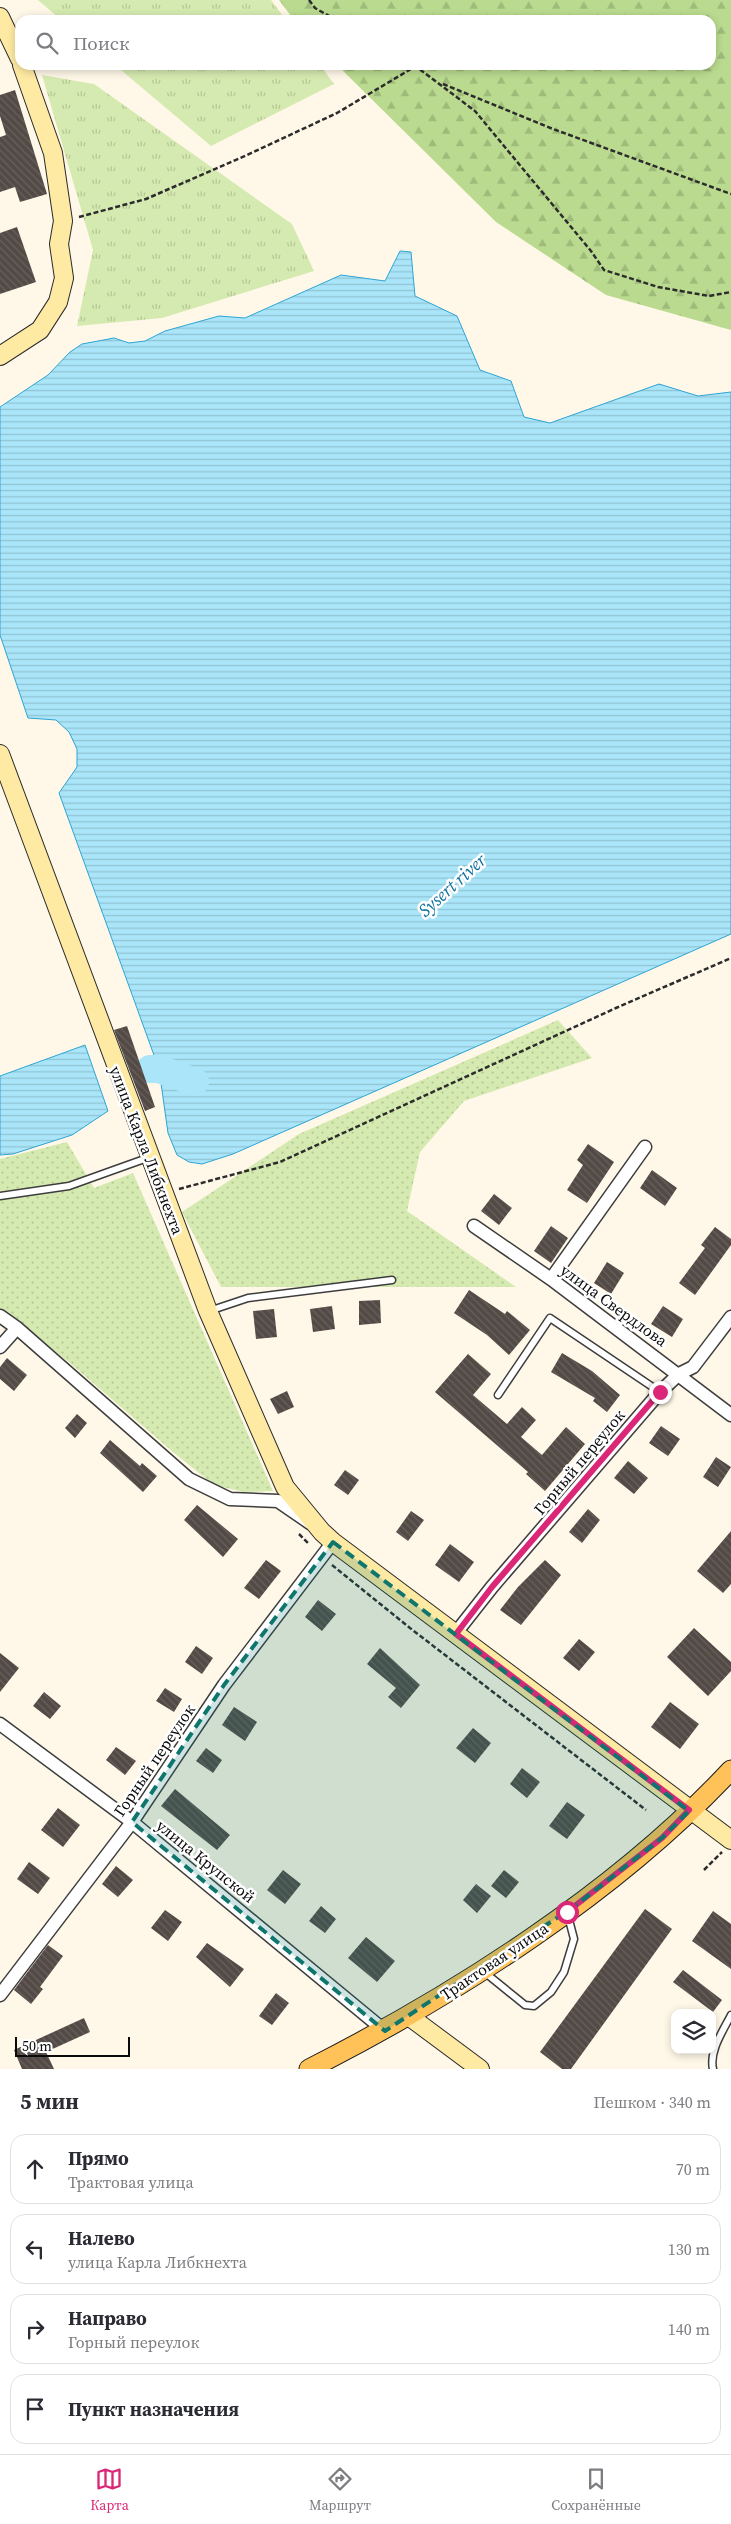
<!DOCTYPE html>
<html lang="ru">
<head>
<meta charset="utf-8">
<style>
	body { margin:0; font-family:"Source Serif 4",serif; background:#f7f7f7; color:#2b2b33 }
	.controls { position:absolute; right:15px; bottom:15px; display:grid; overflow:hidden; border-radius:10px; box-shadow:0 2px 8px #0003 }
	.controls button { width:45px; height:45px; display:grid; place-items:center; padding:0; border:0; border-bottom:1px solid #e1e1e2; background:#fff; color:#2b2b33; font:25px sans-serif }
	.scale { position:absolute; left:15px; bottom:12px; width:115px; box-sizing:border-box; padding-left:5px; border:2px solid #0a0a0a; border-top:0; font-size:14px; line-height:18px; white-space:nowrap; color:#0a0a0a; -webkit-text-stroke:4px #fff; paint-order:stroke }
	.stop { position:absolute; width:15px; height:15px; margin:-11px; border:4px solid #db2777; border-radius:50%; background:#fff }
	.stop.end { background:#db2777; border-color:#fff; box-shadow:0 1px 5px #0008 }
	.list { margin:0; padding:0; list-style:none }
	h2 { display:flex; justify-content:space-between; align-items:center; height:65px; margin:0; padding:0 20px; font-size:21px }
	h2 small { font-size:16px; font-weight:400; color:#7c7c81 }
	.list li { display:grid; grid-template-columns:32px 1fr auto; gap:15px; align-items:center; box-sizing:border-box; height:70px; margin:0 10px 10px; padding:0 10px; border:1px solid #e1e1e2; border-radius:15px }
	.list b { display:block; font-size:19px; white-space:nowrap }
	.list p { margin:0; font-size:16px; white-space:nowrap; color:#7c7c81 }
	.list em { font-size:16px; font-style:normal; color:#7c7c81 }
	.icon { flex:none; width:28px; height:28px; fill:none; stroke:currentColor; stroke-width:2; stroke-linecap:round; stroke-linejoin:round }
	.map { position:relative; flex:none; width:731px; height:2069px; overflow:hidden }
	.search { position:absolute; background:#fff; box-shadow:0 2px 8px #0003; left:15px; right:15px; top:15px; height:55px; display:flex; align-items:center; gap:12px; box-sizing:border-box; padding:0 18px; border-radius:15px; color:#7c7c81; font-size:19px }
	.sheet { height:385px; background:#fff }
	nav { display:flex; justify-content:space-around; align-items:center; box-sizing:border-box; height:70px; border-top:1px solid #e1e1e2; background:#fff; font-size:14px; color:#7c7c81 }
	nav a { display:grid; justify-items:center; gap:2px }
	nav .on { color:#db2777 }
	.map>svg:first-child { display:block }
	.grass { fill:url(#grass-tufts) }
	.forest { fill:url(#forest-firs) }
	.park { fill:url(#park-dots) }
	.water { fill:url(#water-rules); stroke:#2ea4d3 }
	.lines { fill:none; stroke-linecap:round; stroke-linejoin:round }
	.river { stroke:#aae5f9; stroke-width:28 }
	.building { fill:url(#building-back-hatch) }
	.lane-casing { stroke:#3d3d3d; stroke-width:9 }
	.street-casing { stroke:#3d3d3d; stroke-width:15 }
	.secondary-casing { stroke:#2c2c2c; stroke-width:20 }
	.primary-casing { stroke:#1b1b1b; stroke-width:21 }
	.path { stroke:#2c2c2c; stroke-width:2.5; stroke-dasharray:5 2.5; stroke-linecap:butt }
	.lane { stroke:#fff; stroke-width:6 }
	.street { stroke:#fff; stroke-width:12 }
	.secondary { stroke:#ffeaa3; stroke-width:18 }
	.primary { stroke:#ffc258; stroke-width:19 }
	.route { stroke:#db2777; stroke-width:6 }
	.marked { fill:#0f766e; fill-opacity:0.2; stroke:#0f766e; stroke-width:4; stroke-dasharray:10 6; stroke-linejoin:round }
	.labels { text-anchor:middle; dominant-baseline:central; stroke-width:5; stroke-linejoin:round; paint-order:stroke }
	.street-label { font-size:16px; fill:#0a0a0a; stroke:#fff }
	.water-label { font-size:18px; font-style:italic; fill:#1072a0; stroke:#fff }
</style>
</head>
<body>
<div class="map">
<svg width="731" height="2069" viewBox="0 0 731 2069">
	<defs>
		<pattern id="grass-tufts" width="24" height="20" patternUnits="userSpaceOnUse" patternTransform="scale(1.25)"><rect width="24" height="20" fill="#d5eab0"/><path d="M3 7l-1-3M5 7V3M7 7l1-3M15 17l-1-3M17 17v-4M19 17l1-3" fill="none" stroke="#b6c796"/></pattern>
		<pattern id="forest-firs" width="22" height="20" patternUnits="userSpaceOnUse" patternTransform="scale(1.25)"><rect width="22" height="20" fill="#badb8f"/><path d="M5 1l3.5 6h-7zM16 11l3.5 6h-7z" fill="#9fbb7a"/></pattern>
		<pattern id="park-dots" width="8" height="8" patternUnits="userSpaceOnUse" patternTransform="scale(1.25)"><rect width="8" height="8" fill="#d5eab0"/><path d="M2 2h.1M6 6h.1" fill="none" stroke="#b6c796" stroke-width="1.8" stroke-linecap="round"/></pattern>
		<pattern id="water-rules" width="6" height="5" patternUnits="userSpaceOnUse" patternTransform="scale(1.25)"><rect width="6" height="5" fill="#aae5f9"/><path d="M0 2.5h6" fill="none" stroke="#91c3d4"/></pattern>
		<pattern id="building-back-hatch" width="6" height="6" patternUnits="userSpaceOnUse" patternTransform="scale(1.25)"><rect width="6" height="6" fill="#534a46"/><path d="M-1 5l2 2M0 0l6 6M5-1l2 2" fill="none" stroke="#67605c"/></pattern>
	</defs>
	<rect width="100%" height="100%" fill="#fff8e8"/>
	<!-- grass -->
	<path class="grass" d="M38 0H271L286 20H61Z
		M115 65H320L334 84 211 146Z
		M42 75 94 84 292 224 314 271 162 318 77 326 93 250Z"/>
	<!-- forest -->
	<path class="forest" d="M279 0H731V330L606 295 496 222 337 65H711V20H294Z"/>
	<!-- park -->
	<path class="park" d="M558 1020 592 1058 464 1101 420 1152 407 1211 516 1287H221L182 1212 299 1134Z
		M67 1142 94 1188 133 1173 273 1491 244 1492 214 1485 173 1452 70 1363 0 1308V1159Z"/>
	<!-- water -->
	<path class="water" d="M400 251 411 252 415 296 457 316 480 370 511 381 524 417 550 423 659 384 698 396 731 392V934L233 1154 202 1164 189 1162 177 1155 168 1133 159 1069 59 793 77 767V749L69 732 56 720 28 718 0 635V407L48 375 70 352 82 344 114 338 129 343 145 341 165 331 219 316 245 318 341 275 385 281Z
		M85 1045 108 1111 72 1135 13 1154 0 1155V1076Z"/>
	<g class="lines">
		<!-- river -->
		<path class="river" d="M150 1069H159L195 1082"/>
	</g>
	<!-- building -->
	<path class="building" d="M15 90 47 194 20 202 15 187 0 192V137L6 135 0 116V95Z
		M17 227 36 282 0 294V233Z
		M127 1026 155 1107 145 1111 114 1030Z
		M588 1144 614 1162 587 1203 567 1190 583 1165 577 1160Z
		M652 1170 677 1188 665 1206 640 1188Z
		M494 1194 512 1208 499 1225 481 1211Z
		M551 1226 568 1238 551 1263 534 1251Z
		M715 1227 731 1239V1245L695 1295 679 1283 705 1248 701 1245Z
		M607 1262 624 1273 611 1294 594 1283Z
		M469 1290 505 1314 507 1311 530 1330 509 1355 487 1335 454 1313Z
		M380 1300 381 1323 359 1325V1301Z
		M332 1306 335 1329 313 1332 310 1309Z
		M663 1306 683 1319 672 1337 651 1324Z
		M274 1309 277 1337 256 1339 253 1311Z
		M562 1353 592 1371 620 1395 607 1412 593 1401 595 1398 551 1372Z
		M468 1354 491 1374 473 1395 507 1424 522 1407 536 1420 521 1437 542 1455 566 1427 585 1444 545 1491 526 1474 528 1472 435 1392Z
		M7 1358 27 1375 14 1391 0 1379V1367Z
		M287 1391 294 1407 278 1414 270 1399Z
		M77 1414 87 1423 75 1438 65 1428Z
		M661 1426 680 1439 668 1456 649 1443Z
		M110 1440 140 1466 142 1463 157 1476 143 1492 100 1453Z
		M716 1457 731 1467 718 1487 703 1477Z
		M628 1461 648 1478 634 1494 614 1478Z
		M345 1470 359 1480 348 1495 334 1485Z
		M197 1505 238 1539 223 1557 184 1520Z
		M588 1509 600 1520 582 1543 569 1532Z
		M411 1511 424 1520 408 1541 396 1532Z
		M731 1531V1584L723 1593 697 1571Z
		M450 1544 474 1562 459 1582 435 1565Z
		M266 1560 281 1571 259 1599 244 1588Z
		M545 1560 561 1575 521 1625 500 1610 518 1587Z
		M318 1600 336 1614 322 1631 305 1617Z
		M694 1628 731 1662V1671L708 1696 667 1657Z
		M579 1639 595 1652 579 1671 563 1658Z
		M196 1646 213 1658 202 1674 185 1662Z
		M380 1648 420 1685 401 1708 388 1697 396 1688 367 1664Z
		M0 1653 19 1668 0 1692Z
		M165 1688 182 1699 174 1712 156 1701Z
		M44 1692 61 1706 50 1719 33 1706Z
		M670 1702 699 1724 680 1749 651 1727Z
		M234 1707 257 1722 245 1741 222 1725Z
		M473 1728 491 1743 475 1763 456 1748Z
		M116 1747 136 1761 125 1775 106 1760Z
		M206 1748 222 1760 213 1773 196 1761Z
		M522 1768 540 1782 527 1798 510 1784Z
		M175 1789 230 1835 217 1850 161 1806Z
		M567 1802 585 1815 567 1839 549 1826Z
		M58 1808 80 1825 63 1847 41 1830Z
		M29 1862 50 1878 38 1894 17 1879Z
		M116 1866 133 1880 118 1897 102 1884Z
		M283 1870 301 1884 285 1904 267 1890Z
		M504 1870 519 1882 506 1898 491 1886Z
		M476 1884 491 1896 477 1913 463 1900Z
		M321 1906 336 1919 325 1933 309 1921Z
		M645 1909 672 1929 571 2069H562L540 2052Z
		M165 1910 182 1922 168 1941 151 1928Z
		M713 1911 731 1924V1969L692 1941Z
		M366 1937 395 1961 377 1982 348 1958Z
		M207 1943 244 1969 230 1987 196 1957Z
		M48 1945 63 1956 40 1987 43 1989 31 2004 14 1990Z
		M683 1970 722 2000 713 2012 673 1982Z
		M276 1993 289 2003 272 2025 259 2016Z
		M84 2018 90 2032 46 2052 54 2069H22L14 2050Z"/>
	<g class="lines">
		<defs>
			<path id="lane" d="M0 1196 69 1186 150 1157
				M209 1311 248 1298 392 1280
				M498 1395 550 1318 660 1392
				M483 1971 525 2005 534 2006 551 1992 564 1972 574 1939 568 1916
				M713 2069C709 2051 723 2031 731 2015"/>
			<path id="street" d="M474 1226 551 1279 731 1415
				M551 1279 645 1147
				M0 1316 17 1328 189 1479 230 1499 278 1501 310 1523
				M0 1347 17 1328
				M455 1634 492 1587 660 1392 679 1374 693 1367 731 1317
				M0 1724 132 1822 385 2031
				M0 1995 132 1822 224 1685 333 1542"/>
			<path id="secondary" d="M0 17 20 59
				M0 356 40 330 58 302 64 278 59 244 63 221 53 153 22 65
				M0 754 208 1311 285 1487 322 1532 333 1542 731 1840
				M410 2017 480 2069"/>
			<path id="primary" d="M309 2069C457 1994 617 1892 731 1770"/>
		</defs>
		<!-- lane casing -->
		<use href="#lane" class="lane-casing"/>
		<!-- street casing -->
		<use href="#street" class="street-casing"/>
		<!-- secondary casing -->
		<use href="#secondary" class="secondary-casing"/>
		<!-- primary casing -->
		<use href="#primary" class="primary-casing"/>
		<!-- path -->
		<path class="path" d="M309 0 315 8 336 20
			M414 65 475 111 591 251 604 270 658 287 709 296 731 292
			M443 84 553 129 731 194
			M79 217 146 199 247 155 337 113 416 66
			M179 1189 280 1162 616 1008 731 958
			M299 1534 308 1543
			M332 1565 410 1628 646 1810
			M704 1870 722 1852"/>
		<!-- lane -->
		<use href="#lane" class="lane"/>
		<!-- street -->
		<use href="#street" class="street"/>
		<!-- secondary -->
		<use href="#secondary" class="secondary"/>
		<!-- primary -->
		<use href="#primary" class="primary"/>
	</g>
	<g class="lines">
		<!-- route -->
		<path class="route" d="M567 1912 662 1838 689 1810 456 1634 492 1587 660 1392"/>
	</g>
	<!-- marked area -->
	<path class="marked" d="M333 1542 689 1811 662 1838 575 1906 385 2031 132 1822 224 1685Z"/>
	<g class="labels">
		<!-- street labels -->
		<g class="street-label">
			<text transform="translate(147 1150) rotate(69)">улица Карла Либкнехта</text>
			<text transform="translate(614 1305) rotate(36)">улица Свердлова</text>
			<text transform="translate(579 1462) rotate(-50)">Горный переулок</text>
			<text transform="translate(154 1760) rotate(-56)">Горный переулок</text>
			<text transform="translate(206 1861) rotate(39)">улица Крупской</text>
			<text transform="translate(494 1961) rotate(-34)">Трактовая улица</text>
		</g>
		<!-- water labels -->
		<g class="water-label">
			<text transform="translate(452 885) rotate(-42)">Sysert river</text>
		</g>
	</g>
</svg>
<div class="controls">
<button><svg class="icon" aria-label="layers" viewBox="0 0 24 24"><path d="M12 4l9 5-9 5-9-5zM3 14l9 5 9-5"/></svg></button>
</div>
<div class="scale">50 m</div>
<div class="stop" style="left:567px;top:1912px"></div>
<div class="stop end" style="left:660px;top:1392px"></div>
<div class="search"><svg class="icon" aria-label="search" viewBox="0 0 24 24"><circle cx="10" cy="10" r="6"/><path d="M15 15l6 6"/></svg>Поиск</div>
</div>
<section class="sheet">
<h2>5 мин<small>Пешком · 340 m</small></h2>
<ul class="list">
<li><svg class="icon" aria-label="ahead" viewBox="0 0 24 24"><path d="M12 20V5M6 11l6-6 6 6"/></svg><div><b>Прямо</b><p>Трактовая улица</p></div><em>70 m</em></li>
<li><svg class="icon" aria-label="left" viewBox="0 0 24 24"><path d="M17 20v-9H6M10 6l-5 5 5 5"/></svg><div><b>Налево</b><p>улица Карла Либкнехта</p></div><em>130 m</em></li>
<li><svg class="icon" aria-label="right" viewBox="0 0 24 24"><path d="M7 20v-9h11M14 6l5 5-5 5"/></svg><div><b>Направо</b><p>Горный переулок</p></div><em>140 m</em></li>
<li><svg class="icon" aria-label="arrive" viewBox="0 0 24 24"><path d="M6 21V4h12l-3 4 3 4H6"/></svg><div><b>Пункт назначения</b></div></li>
</ul>
</section>
<nav>
<a class="on"><svg class="icon" aria-label="map" viewBox="0 0 24 24"><path d="M3 6l6-2 6 2 6-2v14l-6 2-6-2-6 2zM9 4v14M15 6v14"/></svg>Карта</a>
<a><svg class="icon" aria-label="directions" viewBox="0 0 24 24"><path d="M12 3l9 9-9 9-9-9zM9 14v-3h6M13 9l2 2-2 2"/></svg>Маршрут</a>
<a><svg class="icon" aria-label="saved" viewBox="0 0 24 24"><path d="M7 4h10v16l-5-4-5 4z"/></svg>Сохранённые</a>
</nav>
</body>
</html>
